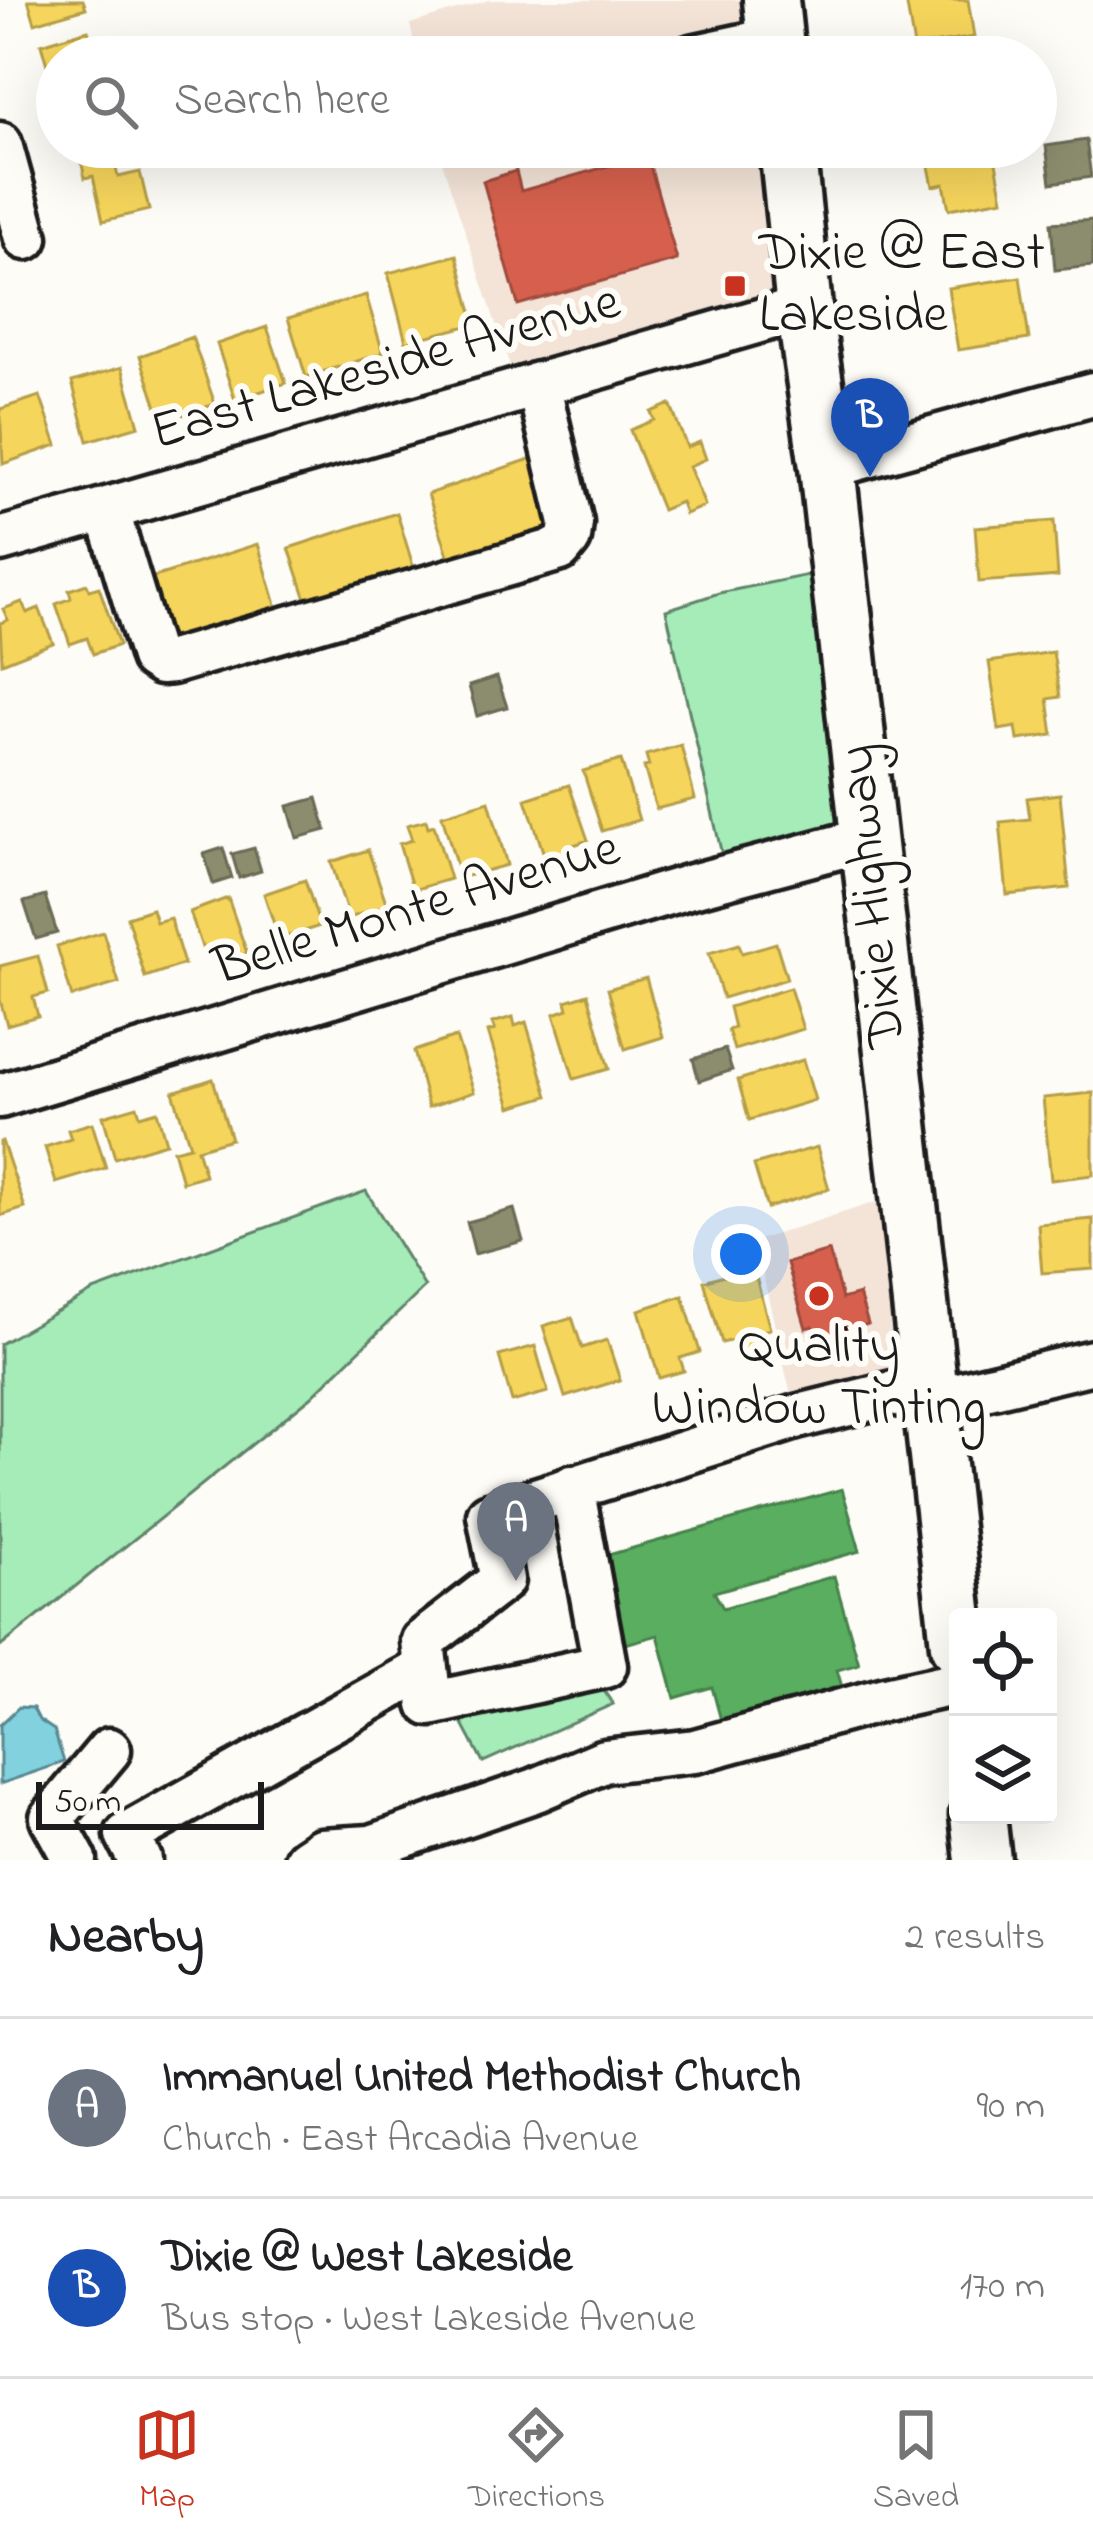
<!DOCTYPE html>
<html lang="en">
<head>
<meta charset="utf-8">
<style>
	body { margin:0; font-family:"Indie Flower",sans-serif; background:#f6f6f6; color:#202124 }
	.controls { position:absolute; right:36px; bottom:36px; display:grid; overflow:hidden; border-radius:12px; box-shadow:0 12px 48px #0002 }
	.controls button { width:108px; height:108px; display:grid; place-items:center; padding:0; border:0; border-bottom:3px solid #e0e0e0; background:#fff; color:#202124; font:60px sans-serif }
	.scale { position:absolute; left:36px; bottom:30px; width:228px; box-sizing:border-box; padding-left:12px; border:6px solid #1c1c1c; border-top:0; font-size:33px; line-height:42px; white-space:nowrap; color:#1c1c1c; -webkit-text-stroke:9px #fdfcf7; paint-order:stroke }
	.you { position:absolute; left:741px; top:1254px; width:42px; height:42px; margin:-30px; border:9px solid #fff; border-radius:50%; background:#1a73e8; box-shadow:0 0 0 18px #1a73e833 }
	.badge { display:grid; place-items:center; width:78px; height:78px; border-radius:50%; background:#c8321e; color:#fff; font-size:39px; font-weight:700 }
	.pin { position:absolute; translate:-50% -99px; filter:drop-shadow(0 3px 6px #0008) }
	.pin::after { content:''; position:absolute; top:63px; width:42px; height:36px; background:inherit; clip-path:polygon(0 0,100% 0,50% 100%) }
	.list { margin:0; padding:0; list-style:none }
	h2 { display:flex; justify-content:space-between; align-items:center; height:156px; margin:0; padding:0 48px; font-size:51px }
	h2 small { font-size:39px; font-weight:400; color:#757577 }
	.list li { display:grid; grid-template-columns:78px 1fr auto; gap:36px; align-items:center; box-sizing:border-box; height:180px; padding:0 48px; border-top:3px solid #e0e0e0 }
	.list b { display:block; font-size:45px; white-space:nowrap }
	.list p { margin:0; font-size:39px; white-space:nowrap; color:#757577 }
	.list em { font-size:39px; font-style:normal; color:#757577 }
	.icon { flex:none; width:66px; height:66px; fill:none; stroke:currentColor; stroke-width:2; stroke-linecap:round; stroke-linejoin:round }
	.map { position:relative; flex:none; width:1093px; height:1860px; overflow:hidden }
	.search { position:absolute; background:#fff; box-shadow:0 12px 48px #0002; left:36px; right:36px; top:36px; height:132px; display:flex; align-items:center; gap:30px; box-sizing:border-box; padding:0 42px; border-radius:66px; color:#757577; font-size:45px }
	.sheet { height:516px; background:#fff }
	nav { display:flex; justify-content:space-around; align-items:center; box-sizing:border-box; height:168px; border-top:3px solid #e0e0e0; background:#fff; font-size:33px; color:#757577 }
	nav a { display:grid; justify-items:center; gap:6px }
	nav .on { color:#c8321e }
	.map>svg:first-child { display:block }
	.built { fill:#f4e4d8 }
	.green { fill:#a6ecb9; stroke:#61846a; stroke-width:3 }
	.water { fill:#82d1df; stroke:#598991; stroke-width:3 }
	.homes { fill:#f6d55c; stroke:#b59e49; stroke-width:3 }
	.shops { fill:#d6604d; stroke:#9e4c3e; stroke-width:3 }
	.public { fill:#5aae61; stroke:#47824c; stroke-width:3 }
	.industry { fill:#8c8c6e; stroke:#6a6a55; stroke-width:3 }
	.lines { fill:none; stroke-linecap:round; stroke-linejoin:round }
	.minor-casing { stroke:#1c1c1c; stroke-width:51 }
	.major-casing { stroke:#1c1c1c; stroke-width:63 }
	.minor { stroke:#fdfcf7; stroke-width:42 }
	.major { stroke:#fdfcf7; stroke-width:54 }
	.poi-dot { fill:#c8321e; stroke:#fdfcf7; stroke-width:4.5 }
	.labels { text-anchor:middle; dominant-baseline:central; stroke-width:12; stroke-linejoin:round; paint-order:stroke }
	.poi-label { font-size:54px; fill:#1c1c1c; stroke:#fdfcf7; text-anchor:start }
	.street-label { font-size:54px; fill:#1c1c1c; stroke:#fdfcf7 }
</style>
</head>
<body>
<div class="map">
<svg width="1093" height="1860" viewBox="0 0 1093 1860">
	<rect width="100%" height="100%" fill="#fdfcf7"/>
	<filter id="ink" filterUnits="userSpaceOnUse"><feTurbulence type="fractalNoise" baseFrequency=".00833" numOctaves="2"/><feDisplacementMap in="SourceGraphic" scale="24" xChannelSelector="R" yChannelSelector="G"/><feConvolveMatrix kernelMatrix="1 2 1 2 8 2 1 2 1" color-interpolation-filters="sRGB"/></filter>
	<g filter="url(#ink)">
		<!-- built -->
		<path class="built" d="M489 0H771L777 57H417L410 24Z
			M437 147H787L804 308 518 390Z
			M907 1192 930 1401 796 1417 755 1241Z"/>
		<!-- green -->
		<path class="green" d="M838 569 868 839 727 877 666 610 719 593Z
			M366 1191 425 1287 311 1397 0 1647V1344L93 1291Z
			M597 1681 613 1704 483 1762 459 1717Z"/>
		<!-- water -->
		<path class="water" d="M19 1707 33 1708 39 1720 54 1730 64 1762 0 1784V1725Z"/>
		<!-- homes -->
		<path class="homes" d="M28 0H83L86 8 35 23Z
			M906 0H968L974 37 914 47Z
			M88 30 96 57H57V73L49 72 41 44Z
			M78 147H111L118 177 140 172 149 210 103 221 93 176 85 178Z
			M925 147H993L1003 199 949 209 944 184 933 186Z
			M457 255 475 324 406 342 388 273Z
			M1020 277 1029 339 958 350 948 288Z
			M366 295 383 353 306 377 288 318Z
			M267 327 286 383 235 400 217 344Z
			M192 337 215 404 162 422 140 356Z
			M122 367 139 426 88 441 72 382Z
			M40 396 57 445 3 464 0 409Z
			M670 404 687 447 700 442 706 459 689 466 705 506 685 514 681 502 662 510 630 430 654 420 651 412Z
			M536 457 558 524 450 561 428 494Z
			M397 513 417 579 311 614 289 548Z
			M1054 521 1058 576 979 582 975 527Z
			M258 544 277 608 157 646 138 582Z
			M87 584 89 590 99 587 119 645 93 654 87 638 70 644 56 604 71 598 69 590Z
			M22 602 27 613 39 608 53 643 2 663 0 623 8 620 3 609Z
			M1053 652 1060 697 1048 699 1053 735 1018 740 1016 727 999 730 989 662Z
			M681 745 695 799 656 809 644 767 649 766 646 755Z
			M621 760 639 820 602 831 583 771Z
			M569 785 588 840 568 847 571 856 547 864 526 799Z
			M1060 794 1069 888 1007 895 1000 822 1030 819 1027 798Z
			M489 801 507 865 460 878 442 815Z
			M426 820 428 827 434 825 450 879 413 890 399 844 412 840 407 825Z
			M368 850 387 905 349 918 331 862Z
			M305 880 320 926 279 939 264 894Z
			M228 898 247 953 222 962 218 948 204 953 190 912Z
			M152 909 156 922 170 918 184 964 145 977 127 917Z
			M103 932 119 983 72 997 57 946Z
			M776 943 787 979 723 998 709 953 739 944 742 953Z
			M38 956 48 993 33 997 38 1016 7 1025 0 1000V966Z
			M646 978 663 1037 625 1049 608 989Z
			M790 988 803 1029 734 1050 728 1030 734 1028 729 1007Z
			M588 994 609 1069 574 1079 554 1014 568 1009 566 1001Z
			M513 1017 515 1026 526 1022 548 1096 511 1107 488 1032 495 1030 492 1023Z
			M456 1037 474 1092 428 1107 414 1051Z
			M803 1060 815 1100 749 1120 738 1080Z
			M213 1079 231 1139 197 1149 205 1175 182 1182 173 1150 190 1146 173 1092Z
			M1093 1093V1175L1051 1180 1043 1098Z
			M137 1106 140 1116 157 1111 166 1143 115 1158 103 1116Z
			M92 1123 106 1168 56 1183 45 1147 71 1139 68 1130Z
			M2 1141 25 1208 0 1216V1142Z
			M817 1147 829 1189 767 1208 754 1165Z
			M1093 1219V1269L1042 1273 1038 1224Z
			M753 1266 770 1329 752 1334 755 1346 738 1351 734 1340 722 1343 704 1281Z
			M683 1296 700 1352 680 1358 684 1371 659 1378 639 1310Z
			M572 1317 582 1348 607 1340 620 1380 565 1397 543 1326Z
			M535 1346 548 1392 512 1402 499 1356Z"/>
		<!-- shops -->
		<path class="shops" d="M647 155 677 260 518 305 483 181 516 171 521 191Z
			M829 1251 842 1299 859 1294 868 1324 817 1340 813 1326 806 1328 787 1263Z"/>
		<!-- public -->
		<path class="public" d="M842 1489 860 1551 714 1592 723 1608 834 1576 859 1664 837 1670 844 1694 723 1728 712 1687 675 1698 658 1635 625 1644 601 1557Z"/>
		<!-- industry -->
		<path class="industry" d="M1086 140 1091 177 1051 183 1046 146Z
			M1093 220V266L1055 270 1051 223Z
			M497 677 507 707 477 716 469 686Z
			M317 798 326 830 297 838 288 806Z
			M223 848 232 878 213 884 204 854Z
			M254 848 261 871 239 878 232 854Z
			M45 896 57 933 36 939 24 902Z
			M725 1049 732 1070 699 1081 693 1059Z
			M514 1209 523 1241 475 1254 467 1222Z"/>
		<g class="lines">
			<defs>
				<path id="minor" d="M692 57 775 39
					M0 144 26 238
					M827 467 1093 394
					M107 509 152 657 161 663 172 662 560 549 569 538 571 523 538 384
					M0 540 804 308
					M0 1096 688 887 868 839
					M572 1487 605 1666 430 1704 423 1641 502 1580 489 1515 796 1417 893 1393 930 1401 1093 1362
					M75 1860 52 1818 109 1750
					M140 1860 127 1835 426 1668
					M306 1860 321 1850 371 1847 536 1790 604 1761 695 1751 885 1699 958 1683"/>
				<path id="major" d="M771 0 777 57
					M787 147 804 308 827 467 958 1645
					M978 1815 983 1860"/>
			</defs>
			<!-- minor casing -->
			<use href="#minor" class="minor-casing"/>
			<!-- major casing -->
			<use href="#major" class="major-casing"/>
			<!-- minor -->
			<use href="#minor" class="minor"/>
			<!-- major -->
			<use href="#major" class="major"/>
		</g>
	</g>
	<!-- markers -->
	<g class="poi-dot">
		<rect x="723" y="274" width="24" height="24" rx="6"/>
		<circle cx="819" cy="1296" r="12"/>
	</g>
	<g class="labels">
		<!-- poi labels -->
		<g class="poi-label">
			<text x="759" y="255">Dixie @ East<tspan x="759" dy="62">Lakeside</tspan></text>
			<text x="819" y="1348" text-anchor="middle">Quality<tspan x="819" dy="62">Window Tinting</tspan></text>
		</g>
		<!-- street labels -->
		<g class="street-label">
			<text transform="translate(386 369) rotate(-16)">East Lakeside Avenue</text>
			<text transform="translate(874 896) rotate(-96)">Dixie Highway</text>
			<text transform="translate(417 910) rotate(-17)">Belle Monte Avenue</text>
		</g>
	</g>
</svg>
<div class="controls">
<button><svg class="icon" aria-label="locate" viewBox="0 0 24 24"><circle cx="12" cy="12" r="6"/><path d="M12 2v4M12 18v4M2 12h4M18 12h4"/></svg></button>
<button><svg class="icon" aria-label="layers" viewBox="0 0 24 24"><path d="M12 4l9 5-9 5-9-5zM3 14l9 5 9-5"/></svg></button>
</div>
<div class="scale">50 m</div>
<div class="you"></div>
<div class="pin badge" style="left:516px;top:1581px;background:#6b7280">A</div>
<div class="pin badge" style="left:870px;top:477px;background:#1a4fb4">B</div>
<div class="search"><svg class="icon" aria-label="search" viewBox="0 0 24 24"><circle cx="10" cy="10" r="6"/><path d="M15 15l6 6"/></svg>Search here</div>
</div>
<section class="sheet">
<h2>Nearby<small>2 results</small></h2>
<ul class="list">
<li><span class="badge" style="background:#6b7280">A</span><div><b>Immanuel United Methodist Church</b><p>Church · East Arcadia Avenue</p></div><em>90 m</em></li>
<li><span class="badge" style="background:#1a4fb4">B</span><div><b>Dixie @ West Lakeside</b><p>Bus stop · West Lakeside Avenue</p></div><em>170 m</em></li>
</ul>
</section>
<nav>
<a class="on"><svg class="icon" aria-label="map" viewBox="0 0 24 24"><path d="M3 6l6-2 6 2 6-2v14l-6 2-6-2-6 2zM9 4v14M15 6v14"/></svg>Map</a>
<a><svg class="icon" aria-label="directions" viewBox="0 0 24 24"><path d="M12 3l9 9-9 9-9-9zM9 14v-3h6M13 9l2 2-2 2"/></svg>Directions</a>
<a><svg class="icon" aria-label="saved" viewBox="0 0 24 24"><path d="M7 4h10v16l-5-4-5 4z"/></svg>Saved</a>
</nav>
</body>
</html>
